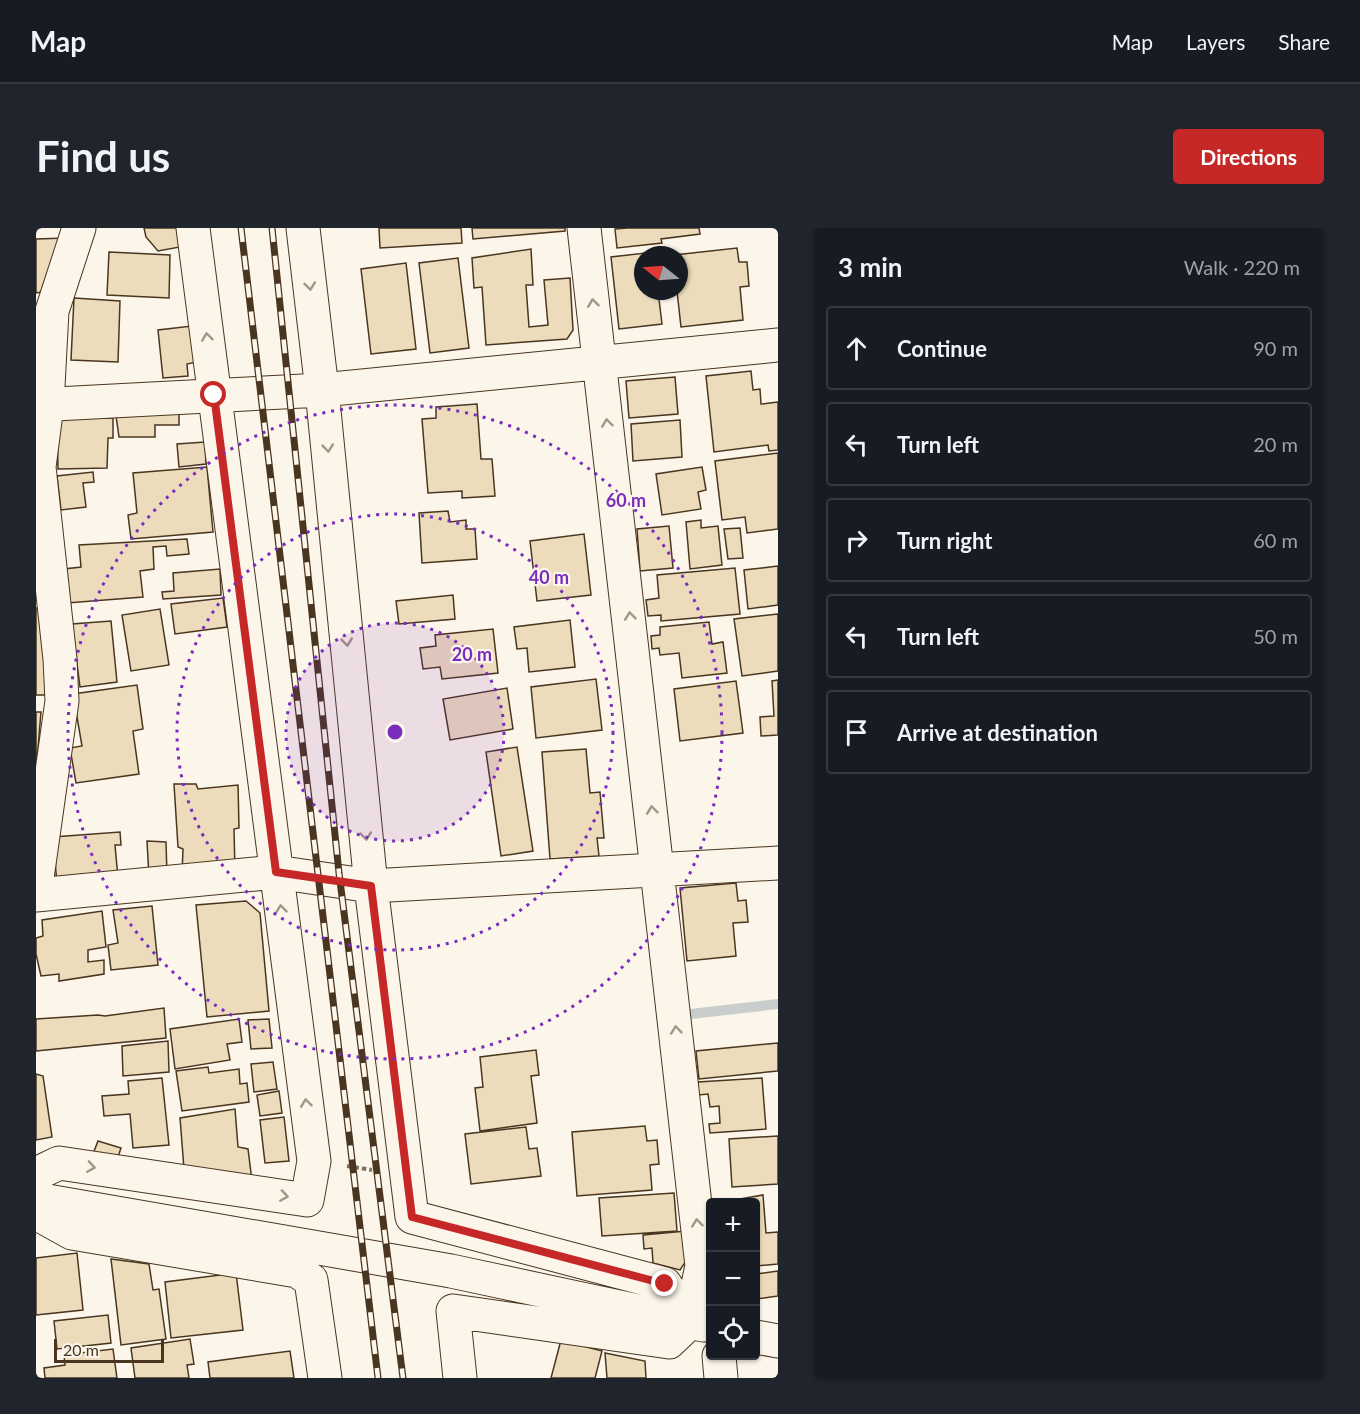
<!DOCTYPE html>
<html lang="en">
<head>
<meta charset="utf-8">
<style>
	body { margin:0; font-family:Lato,sans-serif; background:#20242c; color:#f1f3f6 }
	.controls { position:absolute; right:18px; bottom:18px; display:grid; overflow:hidden; border-radius:6px; box-shadow:0 2px 4px #0004 }
	.controls button { width:54px; height:54px; display:grid; place-items:center; padding:0; border:0; border-bottom:2px solid #363941; background:#171b24; color:#f1f3f6; font:30px sans-serif }
	.compass { position:absolute; left:598px; top:18px; width:54px; height:54px; border-radius:50%; background:#171b24; box-shadow:0 2px 4px #0004; rotate:287deg }
	.scale { position:absolute; left:18px; bottom:15px; width:110px; box-sizing:border-box; padding-left:6px; border:3px solid #4a3520; border-top:0; font-size:16px; line-height:21px; white-space:nowrap; color:#4a3520; -webkit-text-stroke:4px #fbf6e9; paint-order:stroke }
	.stop { position:absolute; width:18px; height:18px; margin:-14px; border:4px solid #c62828; border-radius:50%; background:#fff }
	.stop.end { background:#c62828; border-color:#fff; box-shadow:0 2px 6px #0008 }
	.list { margin:0; padding:0; list-style:none }
	h2 { display:flex; justify-content:space-between; align-items:center; height:78px; margin:0; padding:0 24px; font-size:26px }
	h2 small { font-size:20px; font-weight:400; color:#9ea1a6 }
	.list li { display:grid; grid-template-columns:39px 1fr auto; gap:18px; align-items:center; box-sizing:border-box; height:84px; margin:0 12px 12px; padding:0 12px; border:2px solid #363941; border-radius:6px }
	.list b { display:block; font-size:22px; white-space:nowrap }
	.list em { font-size:20px; font-style:normal; color:#9ea1a6 }
	.icon { flex:none; width:33px; height:33px; fill:none; stroke:currentColor; stroke-width:2; stroke-linecap:round; stroke-linejoin:round }
	.map { position:relative; flex:none; width:742px; height:1150px; overflow:hidden; border-radius:6px }
	header { display:flex; align-items:center; gap:36px; box-sizing:border-box; height:84px; padding:0 30px; background:#171b24; border-bottom:2px solid #363941 }
	header strong { font-size:28px }
	nav { display:flex; gap:33px; margin-inline-start:auto; font-size:21px }
	.intro { display:flex; align-items:center; justify-content:space-between; box-sizing:border-box; height:144px; padding:0 36px }
	h1 { margin:0; font-size:42px }
	.button { padding:15px 27px; border-radius:6px; background:#c62828; color:#fff; font-size:21px; font-weight:700 }
	main { display:flex; gap:36px; padding:0 36px }
	aside { flex:1; background:#171b24; border-radius:6px; box-shadow:0 2px 4px #0004 }
	.map>svg:first-child { display:block }
	.lines { fill:none; stroke-linecap:round; stroke-linejoin:round }
	.stream { stroke:#c9cecd; stroke-width:10 }
	.building { fill:#ecdcbc; stroke:#4a3520; stroke-width:1.5 }
	.minor-casing { stroke:#4a3520; stroke-width:35 }
	.path { stroke:#7f6f5c; stroke-width:4; stroke-dasharray:4.5 3; stroke-linecap:butt }
	.minor { stroke:#fbf6e9; stroke-width:33 }
	.rail-casing { stroke:#4a3520; stroke-width:7 }
	.rail { stroke:#fbf6e9; stroke-width:4.5; stroke-dasharray:14; stroke-linecap:butt }
	.oneway { stroke:#a29684 }
	.route { stroke:#c62828; stroke-width:8 }
	.ring { fill:none; stroke:#7b2cbf; stroke-width:3; stroke-dasharray:3 6 }
	.centre { fill:#7b2cbf; stroke:#fbf6e9; stroke-width:3 }
	.ring-label { font-size:18px; text-anchor:middle; font-weight:bold; fill:#7b2cbf; stroke:#fbf6e9; stroke-width:4.5; stroke-linejoin:round; paint-order:stroke }
</style>
</head>
<body>
<header>
<strong>Map</strong>
<nav><a>Map</a><a>Layers</a><a>Share</a></nav>
</header>
<div class="intro"><h1>Find us</h1><a class="button">Directions</a></div>
<main>
<div class="map">
<svg width="742" height="1150" viewBox="0 0 742 1150">
	<rect width="100%" height="100%" fill="#fbf6e9"/>
	<g class="lines">
		<!-- stream -->
		<path class="stream" d="M655 786 742 776"/>
	</g>
	<!-- building -->
	<path class="building" d="M108 0H142L144 19 122 23 110 9Z
		M343 0H425L426 15 344 20Z
		M436 0H529V3L437 11Z
		M592 0H663L664 6 625 11 626 15 581 20 579 1Z
		M30 10 13 55 8 54 5 64 0 65V11Z
		M701 20 703 34H711L713 58 704 59 707 92 645 99 641 63 643 27H638Z
		M495 21 497 57H490L493 99 512 97 508 52 534 50 537 102 531 111 450 117 446 59 438 60 436 30Z
		M73 24 134 27 133 70 71 67Z
		M618 24 619 27H607V63H622L626 96 583 101 575 29Z
		M422 30 433 120 394 125 383 35Z
		M370 35 380 121 335 126 325 41Z
		M38 70 84 73 82 134 35 132Z
		M156 98 160 134 151 136 152 148 127 150 122 102Z
		M715 143 717 162 724 161 725 176 742 174V222L733 223 732 217 678 224 670 148Z
		M639 149 642 186 593 190 590 153Z
		M441 176 445 231H456L459 268 426 270V263L392 265 386 191 400 190V179Z
		M143 185V197H119V209H83L80 188Z
		M21 189 77 190V210H72L71 240 22 241Z
		M644 192 646 229 597 233 595 196Z
		M169 214 170 236 143 239 141 216Z
		M742 225V301L711 305 709 289 686 292 679 233Z
		M171 239 177 304 95 311 92 287 101 285 97 245Z
		M666 239 670 262 662 264 665 281 626 287 620 246Z
		M57 244 58 254 47 255 50 279 25 282 21 248Z
		M412 283 414 294 430 292V301H439L441 331 386 335 383 285Z
		M665 292V300L682 298 686 337 654 341 650 294Z
		M633 298 637 340 604 343 601 301Z
		M704 300 707 330 692 331 688 301Z
		M548 306 555 367 501 373 494 313Z
		M151 311 153 326 131 328 130 318 117 319 118 341 104 343 107 369 31 375 28 341 45 339 43 317Z
		M742 338V377L712 381 708 342Z
		M699 340 704 386 625 393V387L612 388 610 372 623 370 621 347Z
		M184 341 185 367 127 371 126 364 138 363 137 345Z
		M417 367 419 391 363 396 360 373Z
		M187 370 191 399 139 406 135 376Z
		M8 379 17 467H0V380Z
		M124 381 133 437 95 443 86 387Z
		M742 386V443L706 448 698 391Z
		M534 392 539 439 493 444 491 420 481 421 478 399Z
		M75 393 81 454 44 459 36 396Z
		M673 394 676 416 687 414 691 445 646 450 643 425 624 427 623 420 616 421 615 408 624 407V399Z
		M457 401 462 445 406 451 404 439 387 441 384 420 400 418 399 407Z
		M560 451 566 502 500 510 495 459Z
		M742 452V507L725 508 724 489 738 488 736 453Z
		M700 453 707 505 644 513 638 461Z
		M101 457 107 501 97 503 103 546 40 555 34 520 46 518 37 466Z
		M471 460 477 501 414 512 407 471Z
		M0 484H5L1 532H0Z
		M481 519 497 623 465 628 450 524Z
		M550 521 554 565 564 564 568 610H561L563 628 514 631 506 524Z
		M138 556H160L162 561 202 557 203 600 198 601 199 643 146 646 147 621 142 619Z
		M84 604 85 617H79L82 650 21 656 17 609Z
		M111 613 130 614 131 647 113 649Z
		M700 655 702 673 710 672 712 694 697 695 700 728 651 733 644 660Z
		M210 673 224 685 233 783 171 789 160 677Z
		M116 678 122 737 75 742 72 717 82 715 77 682Z
		M66 683 70 719 52 722V734L68 732V746L23 753V746L5 748 0 726V710L7 708 6 692Z
		M128 780 130 810 0 823V791L62 787 69 788Z
		M203 791 206 814 191 816 194 832 139 841 134 801Z
		M233 791 236 820 215 821 212 792Z
		M132 813 133 844 87 848 86 818Z
		M742 815V843L663 851 660 823Z
		M500 822 503 847 495 848 501 895 444 903 439 860 447 859 444 829Z
		M237 834 241 861 218 864 215 836Z
		M172 839 173 845 203 841 204 856 211 855 213 874 146 883 140 843Z
		M0 846 7 848 16 909 0 912Z
		M126 850 133 917 97 920 94 886 68 888 66 868 93 866 92 853Z
		M726 850 730 901 674 905 673 896 684 895 683 878 674 879 672 866 662 867V854Z
		M243 863 246 885 224 888 221 867Z
		M199 881 202 919 212 921 216 953 148 941 144 890Z
		M248 889 253 933 229 935 224 892Z
		M609 898 611 913 621 912 623 936 614 937 616 962 541 968 536 904Z
		M490 899 493 921 501 920 505 948 435 956 429 906Z
		M742 908V956L696 959 693 911Z
		M62 913 85 920 79 938 55 931Z
		M638 965 641 1003 566 1008 563 970Z
		M727 967 730 1005 742 1004V1036L720 1038V974H687Z
		M650 1003 652 1030 644 1042 617 1035 616 1020 608 1021 607 1007Z
		M41 1025 47 1082 0 1087V1030Z
		M75 1031 113 1036 117 1062 123 1061 130 1111 85 1117Z
		M742 1043V1068L720 1071V1046Z
		M200 1045 207 1102 135 1110 129 1054Z
		M72 1087 75 1115 21 1121 18 1093Z
		M154 1111 158 1136 151 1137 153 1150H99L95 1120Z
		M525 1112 566 1123 559 1150H515Z
		M77 1121 81 1150H9L8 1140 29 1137 28 1127Z
		M254 1123 258 1150H174L172 1134Z
		M569 1125 609 1133 610 1150H571Z"/>
	<g class="lines">
		<defs>
			<path id="minor" d="M267 0 286 162 335 658 376 989 629 1056 654 1094
				M0 177 286 162 742 117
				M0 657 26 473 24 431 3 239 11 177 16 83 43 0
				M0 667 240 644 335 658 742 635
				M0 946 23 935 271 972 278 933 157 0
				M0 971 415 1043 667 1097
				M0 985 36 1005 261 1043 275 1052 289 1150
				M720 1109 742 1113
				M683 1128 685 1150
				M424 1150 417 1083 633 1114 654 1094 666 1038 548 0"/>
		</defs>
		<!-- minor casing -->
		<use href="#minor" class="minor-casing"/>
		<!-- path -->
		<path class="path" d="M311 938 336 942"/>
		<!-- minor -->
		<use href="#minor" class="minor"/>
		<defs>
			<path id="rail" d="M205 0 342 1150
				M236 0 303 645 367 1150"/>
		</defs>
		<!-- rail casing -->
		<use href="#rail" class="rail-casing"/>
		<!-- rail -->
		<use href="#rail" class="rail"/>
	</g>
	<!-- one-way arrows -->
	<defs><path id="oneway-chevron" d="M-2-3.5L2.5 0L-2 3.5" fill="none" stroke-width="1.6" stroke-linecap="round" stroke-linejoin="round" transform="scale(1.5)"/></defs>
	<g class="oneway">
		<use href="#oneway-chevron" transform="translate(274 58) rotate(83)"/>
		<use href="#oneway-chevron" transform="translate(557 75) rotate(-97)"/>
		<use href="#oneway-chevron" transform="translate(171 109) rotate(-97)"/>
		<use href="#oneway-chevron" transform="translate(571 195) rotate(-97)"/>
		<use href="#oneway-chevron" transform="translate(292 220) rotate(84)"/>
		<use href="#oneway-chevron" transform="translate(594 388) rotate(-97)"/>
		<use href="#oneway-chevron" transform="translate(311 414) rotate(84)"/>
		<use href="#oneway-chevron" transform="translate(616 582) rotate(-97)"/>
		<use href="#oneway-chevron" transform="translate(330 608) rotate(84)"/>
		<use href="#oneway-chevron" transform="translate(245 681) rotate(-97)"/>
		<use href="#oneway-chevron" transform="translate(640 802) rotate(-96)"/>
		<use href="#oneway-chevron" transform="translate(270 875) rotate(-97)"/>
		<use href="#oneway-chevron" transform="translate(55 939) rotate(9)"/>
		<use href="#oneway-chevron" transform="translate(248 968) rotate(9)"/>
		<use href="#oneway-chevron" transform="translate(661 995) rotate(-96)"/>
	</g>
	<g class="lines">
		<!-- route -->
		<path class="route" d="M178 167 240 644 335 658 376 989 629 1056"/>
	</g>
	<!-- distance rings -->
	<circle cx="359" cy="504" r="109" fill="#7b2cbf" fill-opacity=".12"/>
	<g class="ring">
		<circle cx="359" cy="504" r="109"/>
		<circle cx="359" cy="504" r="218"/>
		<circle cx="359" cy="504" r="327"/>
	</g>
	<circle cx="359" cy="504" r="9" class="centre"/>
	<g class="ring-label">
		<text x="590" y="279">60 m</text>
		<text x="513" y="356">40 m</text>
		<text x="436" y="433">20 m</text>
	</g>
</svg>
<div class="controls">
<button>+</button>
<button>−</button>
<button><svg class="icon" aria-label="locate" viewBox="0 0 24 24"><circle cx="12" cy="12" r="6"/><path d="M12 2v4M12 18v4M2 12h4M18 12h4"/></svg></button>
</div>
<svg class="compass" viewBox="-18 -18 36 36"><path d="M0-13l5 13h-10z" fill="#e53935"/><path d="M0 13l5-13h-10z" fill="#9ea1a6"/></svg>
<div class="scale">20 m</div>
<div class="stop" style="left:178px;top:167px"></div>
<div class="stop end" style="left:629px;top:1056px"></div>
</div>
<aside>
<h2>3 min<small>Walk · 220 m</small></h2>
<ul class="list">
<li><svg class="icon" aria-label="ahead" viewBox="0 0 24 24"><path d="M12 20V5M6 11l6-6 6 6"/></svg><div><b>Continue</b></div><em>90 m</em></li>
<li><svg class="icon" aria-label="left" viewBox="0 0 24 24"><path d="M17 20v-9H6M10 6l-5 5 5 5"/></svg><div><b>Turn left</b></div><em>20 m</em></li>
<li><svg class="icon" aria-label="right" viewBox="0 0 24 24"><path d="M7 20v-9h11M14 6l5 5-5 5"/></svg><div><b>Turn right</b></div><em>60 m</em></li>
<li><svg class="icon" aria-label="left" viewBox="0 0 24 24"><path d="M17 20v-9H6M10 6l-5 5 5 5"/></svg><div><b>Turn left</b></div><em>50 m</em></li>
<li><svg class="icon" aria-label="arrive" viewBox="0 0 24 24"><path d="M6 21V4h12l-3 4 3 4H6"/></svg><div><b>Arrive at destination</b></div></li>
</ul>
</aside>
</main>
</body>
</html>
